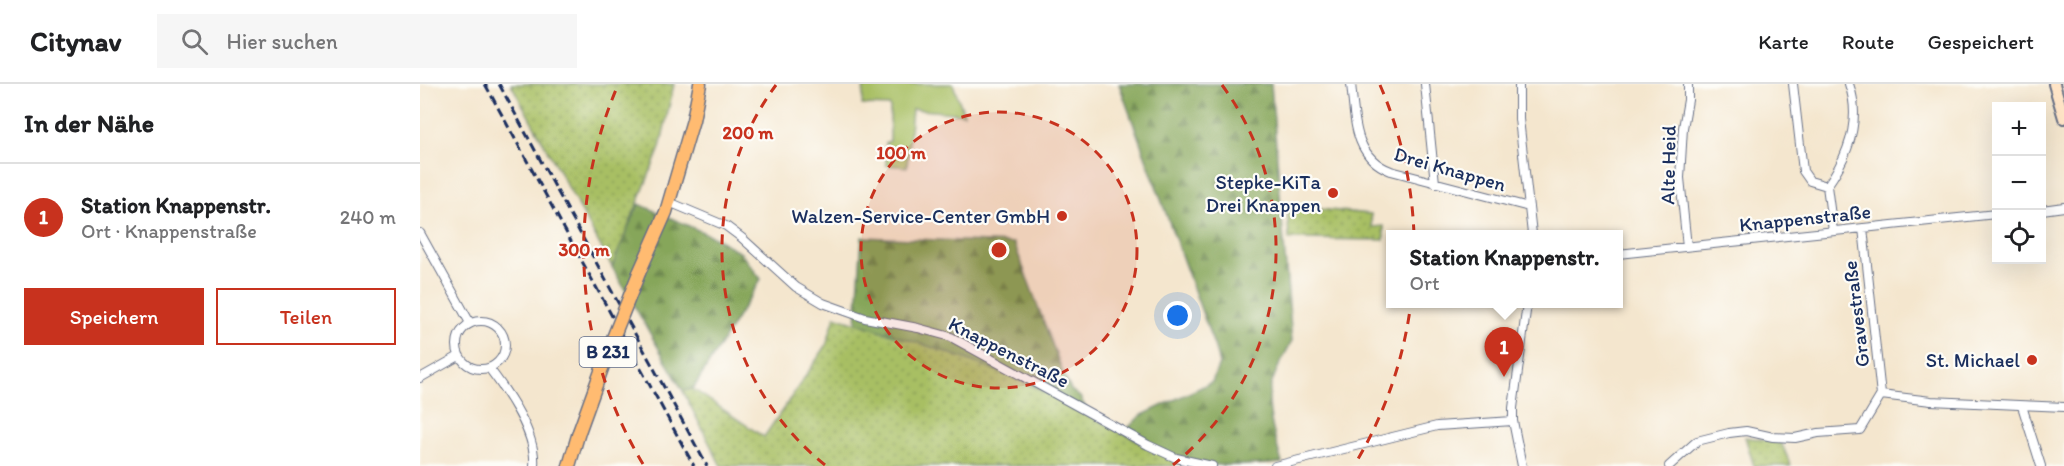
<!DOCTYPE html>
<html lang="de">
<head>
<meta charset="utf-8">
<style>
	body { margin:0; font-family:Itim,sans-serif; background:#f6f6f6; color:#202124 }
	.controls { position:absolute; right:18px; top:18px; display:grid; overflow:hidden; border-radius:0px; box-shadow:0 6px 24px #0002 }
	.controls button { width:54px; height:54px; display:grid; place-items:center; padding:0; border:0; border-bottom:2px solid #e0e0e0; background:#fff; color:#202124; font:30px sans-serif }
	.you { position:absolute; left:758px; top:232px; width:21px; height:21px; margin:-15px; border:4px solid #fff; border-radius:50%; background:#1a73e8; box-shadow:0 0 0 9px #1a73e833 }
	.badge { display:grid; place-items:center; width:39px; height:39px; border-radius:50%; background:#c8321e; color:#fff; font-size:20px; font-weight:700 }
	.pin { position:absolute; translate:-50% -50px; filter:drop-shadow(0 2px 3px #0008) }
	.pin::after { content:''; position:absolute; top:32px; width:21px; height:18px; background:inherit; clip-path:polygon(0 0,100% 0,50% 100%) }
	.popup { position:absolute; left:966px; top:146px; width:237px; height:78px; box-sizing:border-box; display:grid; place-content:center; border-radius:0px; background:#fff; filter:drop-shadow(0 2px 4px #0005); font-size:20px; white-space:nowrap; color:#757577 }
	.popup b { font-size:22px; color:#202124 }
	.popup::after { content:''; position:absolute; left:50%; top:100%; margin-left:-12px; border:12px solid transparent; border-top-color:#fff }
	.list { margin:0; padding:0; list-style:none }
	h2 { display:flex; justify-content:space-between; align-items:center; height:78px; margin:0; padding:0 24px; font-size:26px }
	h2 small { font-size:20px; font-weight:400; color:#757577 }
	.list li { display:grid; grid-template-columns:39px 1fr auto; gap:18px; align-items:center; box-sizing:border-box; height:108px; padding:0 24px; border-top:2px solid #e0e0e0 }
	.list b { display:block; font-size:22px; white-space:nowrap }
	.list p { margin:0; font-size:20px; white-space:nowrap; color:#757577 }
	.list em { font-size:20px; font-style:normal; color:#757577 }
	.actions { display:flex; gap:12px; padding:18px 24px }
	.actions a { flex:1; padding:14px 0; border:2px solid #c8321e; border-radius:0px; text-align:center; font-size:21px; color:#c8321e }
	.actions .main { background:#c8321e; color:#fff }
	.icon { flex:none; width:33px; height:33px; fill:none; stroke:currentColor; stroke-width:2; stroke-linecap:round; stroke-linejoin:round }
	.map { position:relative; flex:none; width:1644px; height:382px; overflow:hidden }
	header { display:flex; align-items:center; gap:36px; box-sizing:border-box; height:84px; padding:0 30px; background:#fff; border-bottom:2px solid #e0e0e0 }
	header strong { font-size:28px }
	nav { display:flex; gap:33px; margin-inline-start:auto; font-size:21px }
	.search { width:420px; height:54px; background:#f6f6f6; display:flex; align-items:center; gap:15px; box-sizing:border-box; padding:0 21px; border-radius:0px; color:#757577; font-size:22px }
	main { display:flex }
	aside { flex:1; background:#fff }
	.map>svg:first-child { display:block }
	.grass { fill:#a8bf64; stroke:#627761; stroke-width:1.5 }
	.forest { fill:url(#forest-firs); stroke:#506a5c; stroke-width:1.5 }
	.park { fill:url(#park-dots); stroke:#627761; stroke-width:1.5 }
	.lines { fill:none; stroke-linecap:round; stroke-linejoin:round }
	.street-casing { stroke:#676f85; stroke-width:10 }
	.secondary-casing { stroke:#676f85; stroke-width:14 }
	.primary-casing { stroke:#676f85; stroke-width:15 }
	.street { stroke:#fff; stroke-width:8 }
	.secondary { stroke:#ffe4c6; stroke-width:10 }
	.primary { stroke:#ffbb71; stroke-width:12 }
	.rail { stroke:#1b2f5e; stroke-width:3; stroke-dasharray:9 4.5; stroke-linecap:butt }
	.primary-bridge-casing { stroke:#676f85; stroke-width:15; stroke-linecap:butt }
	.primary-bridge { stroke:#ffbb71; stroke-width:12 }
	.ring { fill:none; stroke:#c8321e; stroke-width:3; stroke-dasharray:10 8 }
	.poi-dot { fill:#c8321e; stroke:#fdfcf7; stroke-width:2 }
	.labels { text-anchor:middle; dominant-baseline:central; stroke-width:4.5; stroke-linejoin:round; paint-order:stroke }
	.shield { fill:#fdfcf7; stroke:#5f6c8c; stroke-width:1.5 }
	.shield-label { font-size:18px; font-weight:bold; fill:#1b2f5e }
	.street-label { font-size:20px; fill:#1b2f5e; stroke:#fdfcf7 }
	.poi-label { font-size:20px; fill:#1b2f5e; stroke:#fdfcf7; text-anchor:end }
	.centre { fill:#c8321e; stroke:#fdfcf7; stroke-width:3 }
	.ring-label { font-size:18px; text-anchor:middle; font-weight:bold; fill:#c8321e; stroke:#fdfcf7; stroke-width:4.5; stroke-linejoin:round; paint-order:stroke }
</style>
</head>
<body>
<header>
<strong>Citynav</strong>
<div class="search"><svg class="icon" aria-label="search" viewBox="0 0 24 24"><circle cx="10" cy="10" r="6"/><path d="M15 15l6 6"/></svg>Hier suchen</div>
<nav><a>Karte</a><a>Route</a><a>Gespeichert</a></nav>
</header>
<main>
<aside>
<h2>In der Nähe<small></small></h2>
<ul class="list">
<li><span class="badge">1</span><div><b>Station Knappenstr.</b><p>Ort · Knappenstraße</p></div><em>240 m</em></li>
</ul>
<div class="actions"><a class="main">Speichern</a><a>Teilen</a></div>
</aside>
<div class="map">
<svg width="1644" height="382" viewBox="0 0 1644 382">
	<defs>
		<pattern id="forest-firs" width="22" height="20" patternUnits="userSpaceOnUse" patternTransform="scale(1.5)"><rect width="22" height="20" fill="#86a65a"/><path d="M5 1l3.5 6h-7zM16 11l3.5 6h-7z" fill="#6d884e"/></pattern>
		<pattern id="park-dots" width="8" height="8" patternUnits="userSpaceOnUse" patternTransform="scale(1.5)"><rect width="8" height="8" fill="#a8bf64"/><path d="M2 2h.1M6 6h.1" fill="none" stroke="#889c56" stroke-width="1.8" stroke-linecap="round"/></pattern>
	</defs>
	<rect width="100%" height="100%" fill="#fdfcf7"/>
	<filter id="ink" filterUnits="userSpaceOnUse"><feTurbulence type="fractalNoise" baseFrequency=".0167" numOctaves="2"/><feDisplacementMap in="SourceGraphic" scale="12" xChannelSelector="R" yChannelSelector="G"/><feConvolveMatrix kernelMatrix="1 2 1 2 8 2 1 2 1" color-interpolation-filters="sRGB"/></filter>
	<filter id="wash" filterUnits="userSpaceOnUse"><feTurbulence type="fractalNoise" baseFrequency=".008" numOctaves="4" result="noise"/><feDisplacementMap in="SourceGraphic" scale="24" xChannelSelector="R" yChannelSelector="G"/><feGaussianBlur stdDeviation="1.35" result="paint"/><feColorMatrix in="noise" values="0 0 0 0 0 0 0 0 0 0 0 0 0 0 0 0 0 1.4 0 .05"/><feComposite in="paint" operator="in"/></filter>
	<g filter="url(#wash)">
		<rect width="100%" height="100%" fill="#f4e6ce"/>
		<!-- grass -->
		<path class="grass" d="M444 0H533L544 30 492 25 487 83 466 81V58L470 57V22L442 21Z"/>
		<!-- forest -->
		<path class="forest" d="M699 0H851L872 257C863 274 850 295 849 314 849 336 856 358 862 379 835 381 804 382 778 380 755 374 726 358 704 348L720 332 792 298 799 280 795 264Z
			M219 120 296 154 321 169 341 195 273 305 263 307 192 183 201 157Z
			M442 153 594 159 645 294 651 306 660 313 669 330 617 304 562 281 436 239Z"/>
		<!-- park -->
		<path class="park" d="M91 0H254L240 64 192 183Z
			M867 122 951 130 952 143 964 142V156L869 155Z
			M415 232C482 254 552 274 616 304 663 326 707 354 755 374V382H301L263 307 273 305 344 353 406 262Z
			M1325 353 1361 358 1371 382H1334Z"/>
	</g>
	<g filter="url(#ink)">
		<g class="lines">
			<defs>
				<path id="street" d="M931 0C935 34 933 73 971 87L1109 123
					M1005 0 1015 99
					M1099 0V35L1112 150
					M1373 0 1383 87 1390 97 1407 102C1428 72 1442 37 1429 0
					M1407 102 1413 147
					M249 118 306 142 322 154 376 203 403 219 445 234 498 244 531 253 728 361 756 374 792 382
					M1622 126 1644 123
					M1443 144 1461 311
					M0 149 50 239
					M1267 163 1260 94 1263 44 1268 16V0
					M1198 170 1576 130
					M37 261a24 24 0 1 1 48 0a24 24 0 1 1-48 0Z
					M69 284C88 309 117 350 114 382
					M0 294 39 272
					M1461 311 1511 317 1644 323
					M1602 322 1621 382
					M855 382 1017 342 1093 337
					M1102 382 1093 337V324L1107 220
					M1249 382 1277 357 1309 349 1326 347 1353 353 1375 354 1398 349 1440 346 1461 311"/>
				<path id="secondary" d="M1634 0 1644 34"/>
				<path id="primary" d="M219 189 246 128 273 36 280 0
					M149 382 159 348"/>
			</defs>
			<!-- street casing -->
			<use href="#street" class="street-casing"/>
			<!-- secondary casing -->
			<use href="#secondary" class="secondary-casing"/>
			<!-- primary casing -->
			<use href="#primary" class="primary-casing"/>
			<!-- street -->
			<use href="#street" class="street"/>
			<!-- secondary -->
			<use href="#secondary" class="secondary"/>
			<!-- primary -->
			<use href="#primary" class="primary"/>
			<!-- rail -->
			<path class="rail" d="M65 0 274 382
				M79 0 287 382"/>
			<defs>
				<path id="primary-bridge" d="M159 348 193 254 219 189"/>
			</defs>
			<!-- primary-bridge casing -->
			<use href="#primary-bridge" class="primary-bridge-casing"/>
			<!-- primary-bridge -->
			<use href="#primary-bridge" class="primary-bridge"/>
		</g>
	</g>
	<!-- distance rings -->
	<circle cx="579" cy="166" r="138" fill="#c8321e" fill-opacity=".12"/>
	<g class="ring">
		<circle cx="579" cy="166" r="138"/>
		<path d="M405 381A277 277 0 0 1 356 1M802 1A277 277 0 0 1 753 381"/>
		<path d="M223 380A415 415 0 0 1 198 1M960 1A415 415 0 0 1 935 380"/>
	</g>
	<!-- markers -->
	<g class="poi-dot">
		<circle cx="913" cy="109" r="6"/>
		<circle cx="642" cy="132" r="6"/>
		<circle cx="1612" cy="276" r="6"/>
	</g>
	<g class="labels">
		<!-- shield labels -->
		<rect class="shield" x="159.5" y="253" width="57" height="30" rx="4.5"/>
		<g class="shield-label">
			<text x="188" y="268">B 231</text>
		</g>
		<!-- street labels -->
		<g class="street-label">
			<text transform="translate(1248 81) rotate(-89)">Alte Heid</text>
			<text transform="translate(1030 85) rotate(16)">Drei Knappen</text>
			<text transform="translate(1385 134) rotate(-6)">Knappenstraße</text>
			<text transform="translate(1436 230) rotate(-97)">Gravestraße</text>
			<text transform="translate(589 268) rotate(27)">Knappenstraße</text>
		</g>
		<!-- poi labels -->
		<g class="poi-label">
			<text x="901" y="98">Stepke-KiTa<tspan x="901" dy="23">Drei Knappen</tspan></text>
			<text x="630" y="132">Walzen-Service-Center GmbH</text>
			<text x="1600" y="276">St. Michael</text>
		</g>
	</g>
	<circle cx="579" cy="166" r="9" class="centre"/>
	<g class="ring-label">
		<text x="328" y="55">200 m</text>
		<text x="481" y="75">100 m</text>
		<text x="164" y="172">300 m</text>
	</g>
</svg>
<div class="controls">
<button>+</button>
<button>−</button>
<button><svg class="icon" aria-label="locate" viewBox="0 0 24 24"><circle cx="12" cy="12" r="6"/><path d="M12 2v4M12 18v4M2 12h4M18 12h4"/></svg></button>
</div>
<div class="you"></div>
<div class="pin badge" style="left:1084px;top:293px">1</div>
<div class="popup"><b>Station Knappenstr.</b>Ort</div>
</div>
</main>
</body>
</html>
